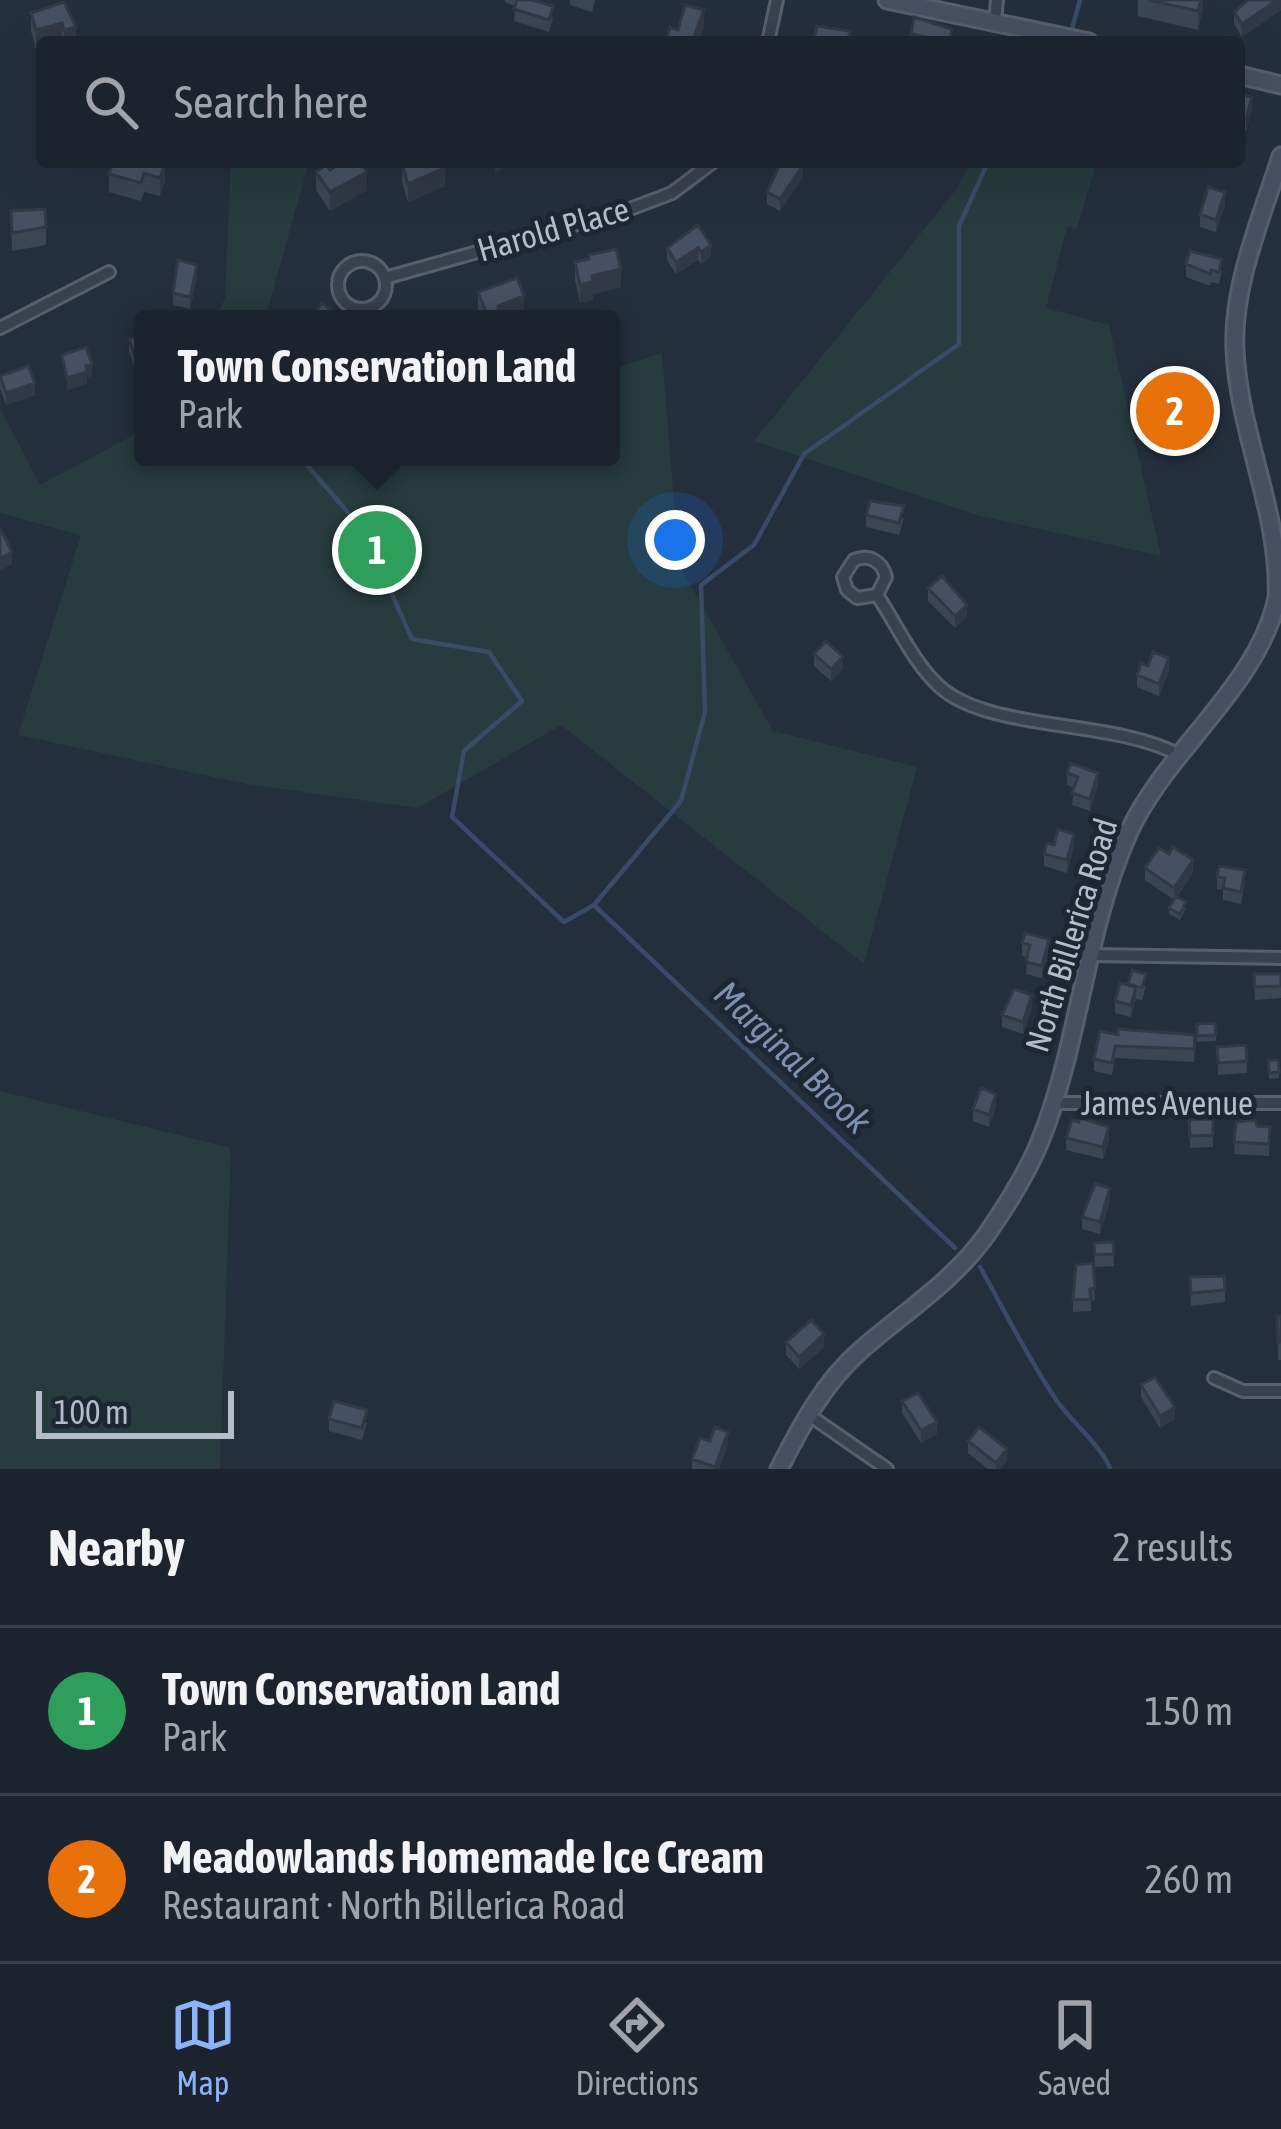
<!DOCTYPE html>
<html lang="en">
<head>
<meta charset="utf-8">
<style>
	body { margin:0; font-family:"Asap Condensed",sans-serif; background:#242b36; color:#f1f3f6 }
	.scale { position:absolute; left:36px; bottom:30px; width:198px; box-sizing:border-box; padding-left:12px; border:6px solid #b4bcc9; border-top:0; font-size:33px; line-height:42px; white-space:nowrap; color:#b4bcc9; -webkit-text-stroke:9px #1d2633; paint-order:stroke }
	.you { position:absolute; left:675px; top:540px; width:42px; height:42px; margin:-30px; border:9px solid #fff; border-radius:50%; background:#1a73e8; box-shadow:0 0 0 18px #1a73e833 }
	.badge { display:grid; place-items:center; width:78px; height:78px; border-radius:50%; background:#8ab4f8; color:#fff; font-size:39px; font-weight:700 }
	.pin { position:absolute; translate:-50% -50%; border:6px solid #fff; box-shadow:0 3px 12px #0006 }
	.popup { position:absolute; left:134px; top:310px; width:486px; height:156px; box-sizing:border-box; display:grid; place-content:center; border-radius:12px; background:#1b232e; filter:drop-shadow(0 3px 9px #0005); font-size:39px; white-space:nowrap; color:#a0a4aa }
	.popup b { font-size:45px; color:#f1f3f6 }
	.popup::after { content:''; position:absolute; left:50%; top:100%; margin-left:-24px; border:24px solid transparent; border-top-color:#1b232e }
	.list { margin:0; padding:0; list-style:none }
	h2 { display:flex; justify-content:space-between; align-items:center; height:156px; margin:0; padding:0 48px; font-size:51px }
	h2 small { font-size:39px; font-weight:400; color:#a0a4aa }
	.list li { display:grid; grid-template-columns:78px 1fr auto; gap:36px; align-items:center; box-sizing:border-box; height:168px; padding:0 48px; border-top:3px solid #39404a }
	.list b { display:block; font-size:45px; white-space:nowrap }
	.list p { margin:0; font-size:39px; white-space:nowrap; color:#a0a4aa }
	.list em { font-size:39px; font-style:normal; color:#a0a4aa }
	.icon { flex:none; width:66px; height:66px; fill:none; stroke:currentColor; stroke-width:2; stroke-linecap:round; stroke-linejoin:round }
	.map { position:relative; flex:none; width:1281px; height:1469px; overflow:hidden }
	.search { position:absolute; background:#1b232e; box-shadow:0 12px 48px #0002; left:36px; right:36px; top:36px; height:132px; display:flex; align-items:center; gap:30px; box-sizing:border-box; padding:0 42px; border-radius:12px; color:#a0a4aa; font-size:45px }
	.sheet { height:492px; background:#1b232e }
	nav { display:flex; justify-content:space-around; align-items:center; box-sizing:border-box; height:168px; border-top:3px solid #39404a; background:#1b232e; font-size:33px; color:#a0a4aa }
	nav a { display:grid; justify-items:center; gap:6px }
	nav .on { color:#8ab4f8 }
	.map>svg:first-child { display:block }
	.green { fill:#263c3f }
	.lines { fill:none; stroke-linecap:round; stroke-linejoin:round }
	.stream { stroke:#394c67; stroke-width:4.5 }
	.street-casing { stroke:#565f6c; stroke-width:16 }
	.secondary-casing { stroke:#565f6c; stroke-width:21 }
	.street { stroke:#38414e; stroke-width:10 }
	.secondary { stroke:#465061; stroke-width:15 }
	.wall { fill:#3b4654 }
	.shaded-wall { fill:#303945 }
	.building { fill:#455162; stroke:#303945; stroke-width:3 }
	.labels { text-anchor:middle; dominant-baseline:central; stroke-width:10; stroke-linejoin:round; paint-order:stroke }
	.street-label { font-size:33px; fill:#b4bcc9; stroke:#1d2633 }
	.water-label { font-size:36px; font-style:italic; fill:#7c92b1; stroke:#1d2633 }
</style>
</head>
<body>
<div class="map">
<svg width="1281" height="1469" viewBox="0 0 1281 1469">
	<rect width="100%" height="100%" fill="#242f3e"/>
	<!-- green -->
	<path class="green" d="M231 162H309L265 319H216L225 298Z
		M971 162H1097L1077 228 1067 227 1046 308 1109 325 1161 556 977 515 754 441 955 191Z
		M662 353 679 565 773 731 917 767 864 964 561 725 418 808 246 784 18 735 81 535 0 513V408L40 485 143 430V457H611V370Z
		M0 1091 231 1148 220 1469H0Z"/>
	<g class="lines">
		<!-- stream -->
		<path class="stream" d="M1072 29 1080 0
			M300 457 363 530 412 639 489 652 522 701 464 751 452 817 564 922 594 905 681 801 705 712 701 585 754 545 804 454 959 344V226L988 162
			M594 905 955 1248
			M980 1267C1005 1311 1028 1359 1057 1401 1071 1421 1104 1449 1110 1469"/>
		<defs>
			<path id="street" d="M995 22 997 0
				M768 42 777 0
				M338 285a24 24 0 1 1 48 0a24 24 0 1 1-48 0Z
				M385 278 630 209 672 193 713 162
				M0 328 109 272
				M877 595 857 598 847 590 843 577 854 560C869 554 882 561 886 577L877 595C897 625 914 664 940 687 990 732 1114 719 1179 755
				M1091 955 1281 958
				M1053 1103H1281
				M1214 1378 1243 1391H1281
				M809 1415 887 1469"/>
			<path id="secondary" d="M887 0 1089 42
				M1239 75 1281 85
				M779 1469C801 1426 824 1382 861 1350 904 1312 953 1282 987 1234 1007 1205 1028 1172 1041 1139 1080 1041 1085 931 1128 834 1165 751 1258 687 1277 598 1281 514 1238 432 1235 349 1232 285 1262 217 1281 156"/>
		</defs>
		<!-- street casing -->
		<use href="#street" class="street-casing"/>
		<!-- secondary casing -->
		<use href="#secondary" class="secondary-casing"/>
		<!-- street -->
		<use href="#street" class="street"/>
		<!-- secondary -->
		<use href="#secondary" class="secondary"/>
	</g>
	<!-- wall -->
	<path class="wall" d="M505 0H532L553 18 549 32 514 21 515 6 505 2Z
		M570 0H595L592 12 570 5Z
		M1138 0H1203L1198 30 1138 16Z
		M1281 0V10L1242 37 1234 24V12Z
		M64 2 76 42 62 41 36 49 31 31V13Z
		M911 34 952 42H911Z
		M1239 94 1252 109 1246 131 1239 129Z
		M113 162 165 180 160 196 144 192 141 201 109 192V174Z
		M402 164 445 186 408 202 402 182Z
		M330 170 367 190 330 211 316 190V172Z
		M803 177 780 211 767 204V192Z
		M1225 204 1216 232 1200 227V214Z
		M11 211 46 227V245L12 251Z
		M698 225 711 257 701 264 698 260 676 274 667 260V248Z
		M575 262 621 287 593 294V300L580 303 575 280Z
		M1186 264 1222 271 1219 284 1211 282 1210 286 1186 277Z
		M197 277 190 309 173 305V293Z
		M478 292 524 314 510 319H482L478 310Z
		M143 335 135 368 129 352V339Z
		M0 376 35 395 6 405 0 388Z
		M1172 387 1190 403V415L1163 418 1161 395 1172 393Z
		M866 515 904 518 899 535 866 527Z
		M928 588 967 617 955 628 928 601Z
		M814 654 843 669 831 681 814 666Z
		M1148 666 1169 670 1159 696 1137 687V675Z
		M1067 773 1098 785 1090 811 1072 805 1074 788 1067 785Z
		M1054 845 1074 846 1067 873 1044 866V854Z
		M1145 868 1193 872 1177 897 1186 908 1180 920 1169 914V908L1174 900 1145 880Z
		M1217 877 1245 882 1241 904 1223 900V890L1217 889Z
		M1022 943 1049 952 1042 978 1026 974 1027 957 1022 956Z
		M1254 974H1281V998L1255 1000Z
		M1120 983 1146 986 1142 1000 1136 999 1131 1017 1115 1013V1001Z
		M1032 1007 1023 1034 1002 1027V1015Z
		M1197 1024 1216 1035V1041L1197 1042Z
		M1118 1035H1195L1194 1062 1115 1058 1112 1075 1094 1071V1059Z
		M1246 1045 1247 1073 1218 1075 1217 1047Z
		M1268 1060H1278L1279 1078 1269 1079Z
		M996 1106 989 1127 973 1121V1109Z
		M1213 1119V1147L1190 1148 1189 1120Z
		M1079 1122 1109 1140 1103 1159 1066 1150V1138Z
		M1236 1122 1270 1127 1269 1156 1234 1154Z
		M1110 1200 1100 1234 1082 1229V1217Z
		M1113 1242 1114 1266 1095 1267 1094 1255Z
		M1093 1263 1095 1300 1091 1301V1311L1073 1312V1300Z
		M1190 1277 1225 1290V1302L1191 1306Z
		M1277 1316H1281V1360H1278Z
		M786 1342 824 1347 799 1369 786 1355Z
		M1141 1385 1175 1419 1160 1428 1141 1397Z
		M902 1401 937 1434 921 1443 902 1413Z
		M329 1419 367 1423 362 1440 329 1431Z
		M710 1441 728 1444 719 1469H692V1459Z
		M968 1441 1007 1461 1000 1469H988L968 1453Z"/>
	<!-- shaded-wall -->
	<path class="shaded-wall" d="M1201 0H1203V9L1198 30V11Z
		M1277 0H1281V10L1242 37V24Z
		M704 10V28L699 42H692Z
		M62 23V41L42 42V47L36 49V30Z
		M76 27V42H64V30Z
		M1252 97V109L1246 131V119Z
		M165 162V180L160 196V178Z
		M495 162H513L495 173Z
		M803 165V177L780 211V199Z
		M445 168V186L408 202V184Z
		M367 172V190L330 211V192Z
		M1225 192V204L1216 232V220Z
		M711 245V257L701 264V252Z
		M698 248V260L676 274V262Z
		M197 265V277L190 309V297Z
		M621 269V287L593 294V300L580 303V285L592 276Z
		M524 296V314L510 319H487V315L498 306Z
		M143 353V365L135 368V356Z
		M92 364V376L87 378V384L67 390V378Z
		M35 383V395L6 405V393Z
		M12 552V564L0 571V559Z
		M967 605V617L955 628V616Z
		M843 657V669L831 681V669Z
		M1169 658V670L1159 696V684Z
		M1098 773V785L1090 811V799Z
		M1074 834V846L1067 873V860Z
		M1193 860V872L1174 900V888Z
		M1049 939V952L1042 978V966Z
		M1136 987V999L1131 1017V1005Z
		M1032 995V1007L1023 1034V1022Z
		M996 1094V1106L989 1127V1115Z
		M1109 1127V1140L1103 1159V1147Z
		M1110 1188V1200L1100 1234V1222Z
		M824 1334V1347L799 1369V1357Z
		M1175 1407V1419L1160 1428V1416Z
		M937 1422V1434L921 1443V1430Z
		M728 1432V1444L719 1469H715Z
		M1007 1449V1461L1000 1469H996V1463Z"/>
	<!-- building -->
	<path class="building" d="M517 0H532L553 6 549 20 514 9Z
		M1148 0H1201L1198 11Z
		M1248 0H1277L1242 24 1234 12Z
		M64 2 76 27 64 30 62 23 36 30 31 13Z
		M685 5 704 10 692 42 666 40 670 27 678 30Z
		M914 17 952 29 949 42H924L926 37 911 34Z
		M817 26 850 31 847 42H813Z
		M1239 94 1252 97 1246 119 1239 117Z
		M113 162 148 163 165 162 160 178 144 173 141 183 109 174Z
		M341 162H360L367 172 330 192 316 172 326 165 330 170Z
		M406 162H443L445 168 408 184 402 164Z
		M781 162H797L803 165 780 199 767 192Z
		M1208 187 1225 192 1216 220 1200 214Z
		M45 209 46 227 12 233 11 211Z
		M698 225 711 245 701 252 698 248 676 262 667 248Z
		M616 249 621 269 592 276 593 282 580 285 575 262 589 259V255Z
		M1190 251 1222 259 1219 272 1211 270 1210 274 1186 264Z
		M178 260 197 265 190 297 173 293Z
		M517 278 524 296 498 306 499 310 487 315 478 292Z
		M322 303 343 319H311Z
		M143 335V353L135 356 129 339Z
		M86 347 92 364 86 366 87 372 67 378 62 355Z
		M28 366 35 383 6 393 0 376Z
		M1187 384 1190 403 1163 406 1161 395 1173 393 1172 387Z
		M870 501 904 506 899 523 866 515Z
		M0 528 12 552 0 559Z
		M942 576 967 605 955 616 928 588Z
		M826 641 843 657 831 669 814 654Z
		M1153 652 1169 658 1159 684 1137 675 1141 663 1148 666Z
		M1070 763 1098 773 1090 799 1072 793 1078 777 1067 773Z
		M1058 829 1074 834 1067 860 1044 854 1047 843 1054 845Z
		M1173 847 1193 860 1174 888 1145 868 1159 848 1169 854Z
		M1219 866 1245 870 1241 892 1223 888 1225 878 1217 877Z
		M1176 896 1186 902 1180 914 1169 908Z
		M1025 933 1049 939 1042 966 1026 962 1030 945 1022 943Z
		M1132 970 1146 974 1142 988 1128 984Z
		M1254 974H1281V986L1255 987Z
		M1120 983 1136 987 1131 1005 1115 1001Z
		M1014 989 1032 995 1023 1022 1002 1015Z
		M1215 1023 1216 1035 1197 1036V1024Z
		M1118 1029 1195 1035 1194 1049 1115 1046 1112 1063 1094 1059 1100 1031 1118 1035Z
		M1246 1045 1247 1061 1218 1063 1217 1047Z
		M1268 1060H1278L1279 1072 1269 1073Z
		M981 1088 996 1094 989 1115 973 1109Z
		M1080 1118 1109 1127 1103 1147 1066 1138 1072 1120 1079 1122Z
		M1213 1119V1135L1190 1136 1189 1120Z
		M1255 1120 1257 1126 1270 1127 1269 1144 1234 1142 1236 1122Z
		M1095 1184 1110 1188 1100 1222 1082 1217Z
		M1113 1242 1114 1254 1095 1255 1094 1243Z
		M1093 1263 1095 1288 1090 1289 1091 1299 1073 1300 1076 1265Z
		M1224 1276 1225 1290 1191 1293 1190 1277Z
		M1277 1316H1281V1342H1278Z
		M811 1320 824 1334 799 1357 786 1342Z
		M1155 1377 1175 1407 1160 1416 1141 1385Z
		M918 1393 937 1422 921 1430 902 1401Z
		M334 1401 367 1410 362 1428 329 1419Z
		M715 1427 728 1432 715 1467 692 1459 700 1438 710 1441Z
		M979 1427 1007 1449 996 1463 968 1441Z"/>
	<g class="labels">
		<!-- street labels -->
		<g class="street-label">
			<text transform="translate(553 229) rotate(-16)">Harold Place</text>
			<text transform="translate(1071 935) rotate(-73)">North Billerica Road</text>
			<text x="1167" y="1103">James Avenue</text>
		</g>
		<!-- water labels -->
		<g class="water-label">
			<text transform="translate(793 1057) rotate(44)">Marginal Brook</text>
		</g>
	</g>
</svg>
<div class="scale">100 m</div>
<div class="you"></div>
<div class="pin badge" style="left:377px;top:550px;background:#2e9e5b">1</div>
<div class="popup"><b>Town Conservation Land</b>Park</div>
<div class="pin badge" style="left:1175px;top:411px;background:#e8710a">2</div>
<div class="search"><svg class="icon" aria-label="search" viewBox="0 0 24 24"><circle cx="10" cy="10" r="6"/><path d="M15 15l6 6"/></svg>Search here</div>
</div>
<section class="sheet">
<h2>Nearby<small>2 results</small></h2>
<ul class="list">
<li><span class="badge" style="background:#2e9e5b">1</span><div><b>Town Conservation Land</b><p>Park</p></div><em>150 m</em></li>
<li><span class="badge" style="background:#e8710a">2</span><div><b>Meadowlands Homemade Ice Cream</b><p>Restaurant · North Billerica Road</p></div><em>260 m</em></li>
</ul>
</section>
<nav>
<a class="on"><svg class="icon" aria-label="map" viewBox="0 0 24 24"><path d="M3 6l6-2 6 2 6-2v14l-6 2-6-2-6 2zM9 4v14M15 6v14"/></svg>Map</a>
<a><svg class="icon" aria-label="directions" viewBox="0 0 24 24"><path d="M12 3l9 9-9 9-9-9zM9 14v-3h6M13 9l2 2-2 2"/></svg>Directions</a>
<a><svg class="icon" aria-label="saved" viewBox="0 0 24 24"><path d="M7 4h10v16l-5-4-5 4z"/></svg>Saved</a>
</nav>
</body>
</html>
